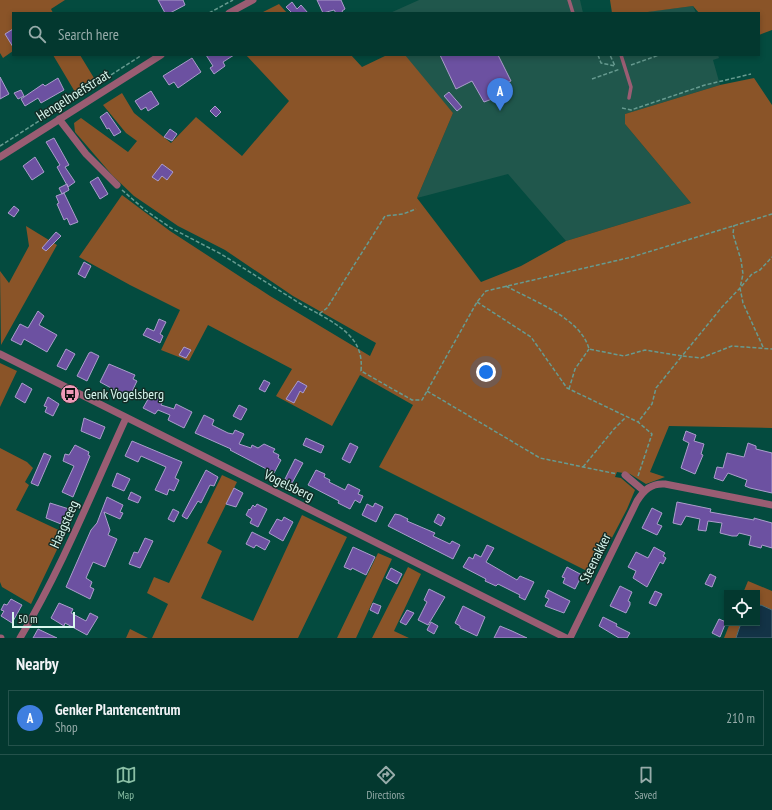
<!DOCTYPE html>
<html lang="en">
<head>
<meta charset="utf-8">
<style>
	body { margin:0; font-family:"PT Sans Narrow",sans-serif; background:#11433b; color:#f1f3f6 }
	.controls { position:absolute; right:12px; bottom:12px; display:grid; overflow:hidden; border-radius:0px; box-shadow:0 2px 6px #0003 }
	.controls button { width:36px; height:36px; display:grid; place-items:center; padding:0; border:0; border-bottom:1px solid #24524b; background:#03382f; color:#f1f3f6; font:20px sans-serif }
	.scale { position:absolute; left:12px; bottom:10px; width:63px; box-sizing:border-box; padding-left:4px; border:2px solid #d8f7ee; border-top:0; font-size:11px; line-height:14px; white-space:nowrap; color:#d8f7ee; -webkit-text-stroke:3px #132c26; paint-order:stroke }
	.you { position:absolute; left:486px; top:372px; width:14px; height:14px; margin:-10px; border:3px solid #fff; border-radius:50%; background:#1a73e8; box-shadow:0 0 0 6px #1a73e833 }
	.badge { display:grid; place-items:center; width:26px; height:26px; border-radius:50%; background:#8abfa5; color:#fff; font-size:13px; font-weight:700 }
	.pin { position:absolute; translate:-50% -33px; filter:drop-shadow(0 1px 2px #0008) }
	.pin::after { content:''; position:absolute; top:21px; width:14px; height:12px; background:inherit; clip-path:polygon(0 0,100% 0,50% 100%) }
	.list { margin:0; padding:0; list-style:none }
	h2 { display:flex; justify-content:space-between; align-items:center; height:52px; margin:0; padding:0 16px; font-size:17px }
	h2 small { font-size:13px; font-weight:400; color:#97acaa }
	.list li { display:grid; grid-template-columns:26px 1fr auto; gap:12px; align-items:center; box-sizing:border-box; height:56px; margin:0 8px 8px; padding:0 8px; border:1px solid #24524b; border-radius:0px }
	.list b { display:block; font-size:15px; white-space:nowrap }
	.list p { margin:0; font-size:13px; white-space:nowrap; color:#97acaa }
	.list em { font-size:13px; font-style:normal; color:#97acaa }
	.icon { flex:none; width:22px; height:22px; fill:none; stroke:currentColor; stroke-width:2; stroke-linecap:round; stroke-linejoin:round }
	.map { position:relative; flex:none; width:772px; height:638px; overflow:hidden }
	.search { position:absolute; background:#03382f; box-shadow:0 2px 6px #0003; left:12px; right:12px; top:12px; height:44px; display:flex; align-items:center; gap:10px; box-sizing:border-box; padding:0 14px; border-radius:0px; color:#97acaa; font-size:15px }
	.sheet { height:116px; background:#03382f }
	nav { display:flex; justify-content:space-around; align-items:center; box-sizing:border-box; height:56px; border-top:1px solid #24524b; background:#03382f; font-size:11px; color:#97acaa }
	nav a { display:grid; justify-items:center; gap:2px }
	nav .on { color:#8abfa5 }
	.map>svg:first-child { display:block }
	.built { fill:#20574c }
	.green { fill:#8a5428 }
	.water { fill:#133346; stroke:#4e6e78 }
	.building { fill:#6c51a1; stroke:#ab9ecc }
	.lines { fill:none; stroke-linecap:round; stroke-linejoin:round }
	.path { stroke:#679b90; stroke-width:1.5; stroke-dasharray:4 2; stroke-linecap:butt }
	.service { stroke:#9a5d73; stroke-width:3.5 }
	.minor { stroke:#9a5d73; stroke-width:7 }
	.labels { text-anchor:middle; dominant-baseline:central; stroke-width:3; stroke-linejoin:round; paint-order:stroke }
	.street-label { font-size:14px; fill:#d8f7ee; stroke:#132c26 }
	.poi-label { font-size:14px; fill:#d8f7ee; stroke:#132c26; text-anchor:start }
</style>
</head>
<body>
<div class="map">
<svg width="772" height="638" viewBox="0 0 772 638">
	<rect width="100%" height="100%" fill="#044b3f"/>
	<!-- built -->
	<path class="built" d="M419 0H580L583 13H390Z
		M693 6 696 13H640L645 12Z
		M402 55H718L719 58 713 60 720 85 625 114V124L691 203 566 241 508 174 417 198 453 113Z"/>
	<!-- green -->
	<path class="green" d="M0 0H65L51 9 53 13H13V51L3 58 0 53Z
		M610 0H772V30L759 35V13H699L693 6 640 13H612Z
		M279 4 287 13H261Z
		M53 55H80L94 78 75 92Z
		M246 55H351L362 67 387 55H405L453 113 417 198 481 282 521 266 566 241 691 203 625 124V114L720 85 754 78 772 105V428L669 426 650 472 665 477 646 484 630 474 617 472 615 477 621 478 635 490 627 509 593 574 379 467 413 405 360 375 332 426 276 396 292 369 208 325 189 361 161 350 180 310 130 285 79 257 122 195 170 231 270 296 370 356 376 343 293 296 225 250 178 226 134 196 112 175 75 132 74 123 81 118 128 152 137 141 126 133 103 105 122 93 134 113 171 143 196 117 242 156 289 101Z
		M26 226 57 245 1 345 0 271 9 283 29 246Z
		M0 363 17 371 0 407Z
		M0 448 27 462 33 468 25 482 29 485 16 510 65 533 31 604 2 587 0 582Z
		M222 475 237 482 207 543 222 551 201 598 253 621 302 515 347 537 298 638H152L168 604 147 593 154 577 169 583Z
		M378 553 392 559 356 638H337Z
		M408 567 421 574 394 631 409 638H372Z
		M748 581 772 591V610L761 605 757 606V593H743Z
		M730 623H741L736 638H724Z
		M130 629 148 638H126Z"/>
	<!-- water -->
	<path class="water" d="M761 605 772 610V638H736L741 623H757V606Z"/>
	<!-- building -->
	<path class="building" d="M158 0H183L185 5 170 13H165Z
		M317 0H341L345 9 342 11 343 13H336L334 10 323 13Z
		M292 2 297 9 301 5 308 13H292L286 7Z
		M13 29V47L5 34Z
		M206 55H234L223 62 225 66 214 74 210 68 213 66Z
		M440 55H498L511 81 491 90 495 98 484 102 472 81 456 89Z
		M192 58 201 72 178 88 174 82 169 85 163 76Z
		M0 77 9 94 0 99Z
		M58 78 64 90 41 103 38 98 25 106 21 99 43 84 45 86Z
		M21 90 24 96 18 99 14 93Z
		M151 91 159 104 148 111 146 107 141 110 135 101Z
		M449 92 462 107 457 111 444 96Z
		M215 106 221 112 216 117 210 111Z
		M107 112 121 132 114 136 109 128 107 129 100 117Z
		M170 129 177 134 172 141 164 137Z
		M54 138 69 165 65 167 75 182 68 187 57 167 60 165 46 142Z
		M35 157 44 172 32 180 23 166Z
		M162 164 173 172 167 180 162 176 158 181 152 177Z
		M98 177 108 194 100 199 90 182Z
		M67 184 69 190 62 194 59 188Z
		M64 193 78 222 70 225 67 218 64 220 57 204 59 203 56 196Z
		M14 206 19 210 14 217 8 213Z
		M56 232 61 236 46 251 42 248Z
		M84 262 91 266 85 278 78 274Z
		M38 311 44 316 39 325 57 335 47 352 24 339 21 345 11 340 20 324 28 328Z
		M159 319 166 322 160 334 163 336 160 343 143 335 147 328 154 331Z
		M184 347 191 350 186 358 179 355Z
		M66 349 75 354 66 370 57 366Z
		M91 352 99 356 87 381 77 376 89 353Z
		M109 364 135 375 133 379 137 381 128 400 118 396 120 393 100 382Z
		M264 380 270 383 265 392 259 389Z
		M298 381 307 386 303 393 300 391 294 403 286 399Z
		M22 383 32 389 25 403 15 397Z
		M151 394 163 401 161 405 174 409 176 404 192 412 184 428 168 420 170 415 158 410 155 414 143 408Z
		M48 397 59 404 53 416 45 412 47 407 44 406Z
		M239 405 247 409 241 420 233 416Z
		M204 415 214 420 212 425 228 433 233 434 235 430 244 434 239 444 251 448 252 445 258 448 264 444 275 449 273 452 279 455 278 458 281 460 274 473 230 450 231 449 195 433Z
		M84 418 105 427 100 439 81 431Z
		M686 431 696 435 694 441 704 444 701 454 703 455 695 474 681 468 689 443 683 440Z
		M306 438 324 446 321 453 303 445Z
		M132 441 182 462 175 478 179 480 174 491 169 489 167 495 155 490 166 467 141 456 138 462 125 456Z
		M350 443 358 447 350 463 342 459Z
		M748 443 756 446V449L772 453V493L750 488 745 486 747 480 728 473 723 481 714 478 717 467 723 468 727 453 744 457Z
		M75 445 89 452 88 455 90 456 73 497 62 492 74 466 63 461 65 454 69 455Z
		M44 453 51 456 38 486 31 483Z
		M295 459 303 463 292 483 285 479Z
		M206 470 218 477 214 486 210 485 201 503 198 501 187 519 182 516Z
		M316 470 325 474 324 477 330 480 329 482 345 490 348 484 360 490 358 494 363 496 360 503 355 500 350 509 338 503 339 501 308 485Z
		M117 473 130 479 124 491 112 486Z
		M234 488 243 493 236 507 226 504Z
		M131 492 141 497 138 503 128 499Z
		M107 497 123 505 120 512 123 513 120 519 104 512 110 530 108 535 117 539 105 567 93 562 86 578 92 582 90 587 94 589 90 599 66 587 91 530 97 523Z
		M677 502 711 509 710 512 754 520V518L772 523V548L762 545 761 548 749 545 751 536 739 533 737 536H732L720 533 722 523 708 521 706 531 698 530 700 519 686 516 681 525 673 523Z
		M50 503 69 509 61 524 46 518Z
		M375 503 383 507 376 522 362 515 367 504 373 507Z
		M257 504 267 509 258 527 250 523 252 519 246 515 249 509 250 510 253 505 255 507Z
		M652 508 662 513 657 524 662 526 657 535 642 528Z
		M173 509 179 512 174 522 168 519Z
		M395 514 400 515 408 519 407 521 435 533 433 536 450 544 452 541 460 545 453 559 388 526Z
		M438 514 445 518 441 526 434 522Z
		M284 517 293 522 283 541 269 533 277 519 282 521Z
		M252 532 270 541 265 550 256 545 254 548 246 544Z
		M145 538 153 541 140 568 129 564 134 552 138 553Z
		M487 545 494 548 486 562 517 580 520 576 534 582 525 600 519 597 520 595 498 584 496 586 485 581 486 579 463 567 469 557 473 559 475 554 481 557Z
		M353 547 375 557 366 575 352 568 351 570 344 567Z
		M654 547 665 553 663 556 666 558 663 564 660 562 647 587 633 578 636 571 628 567 636 552 648 558Z
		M567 567 582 575 575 589 563 583 565 578 562 577Z
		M391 568 402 574 397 584 386 578Z
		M710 574 716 577 712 587 705 584Z
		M620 586 632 592 628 601 630 602V605L626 613 610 606Z
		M429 589 445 597 428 625 418 620 427 602 424 600Z
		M548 590 570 601 564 613 545 606 549 599 545 597Z
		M655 591 662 594 656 606 649 603Z
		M11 599 22 605 12 623 1 616 4 611 1 610 4 604 7 605Z
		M59 603 73 609 71 613 86 621 90 613 98 617 87 635 65 623 64 626 51 618Z
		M373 603 381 606 378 614 370 610Z
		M463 606 485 617 477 636 460 628V626L455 623Z
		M407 610 414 613 406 625 400 622Z
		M603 617 617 624 616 626 630 633 627 638H619L599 626Z
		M719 619 726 622 720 637 712 633Z
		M431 622 438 626 434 634 427 630Z
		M500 626 512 631 527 638H494Z
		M38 629 57 638H33Z"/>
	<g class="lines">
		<!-- path -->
		<path class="path" d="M209 13 233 0
			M598 55 601 63 615 66 610 55
			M631 65 659 55
			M592 79 620 69
			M622 108 631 110 705 85 751 74
			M0 146 142 55
			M122 190 145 210 171 228 221 254 304 306 319 314 327 308 385 216 403 214 416 209
			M506 286C533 301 581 318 589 349L624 356 645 350 682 356 722 307 740 288 743 274 741 260 733 234 734 225
			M477 302 531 337 567 388 638 422
			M319 314C343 328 364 340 361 371L412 400H422L477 302 486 291 632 257 772 214
			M763 347 743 303 740 288 752 274 760 270 772 257
			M569 389 575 369 589 349
			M427 391 540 458 617 474
			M583 467 614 429 626 417
			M638 476 652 434 638 422 652 404 656 388 682 356 701 358 732 346 772 349"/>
		<!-- service -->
		<path class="service" d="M569 0 573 13
			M621 55 631 87 629 98"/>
		<!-- minor -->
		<path class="minor" d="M229 13 253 0
			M59 119 86 154 117 185
			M0 157 161 55
			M0 354 566 638
			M625 475 644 491
			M0 638H1
			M20 638C62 568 92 492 126 418
			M570 638 637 501C644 490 651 483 665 484L772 505"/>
	</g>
	<!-- icons -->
	<defs>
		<symbol id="bus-disc" viewBox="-11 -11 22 22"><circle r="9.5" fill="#ef9ab8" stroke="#132c26"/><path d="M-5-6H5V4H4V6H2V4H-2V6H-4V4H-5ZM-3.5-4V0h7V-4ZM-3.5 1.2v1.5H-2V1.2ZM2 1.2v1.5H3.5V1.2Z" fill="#111"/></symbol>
	</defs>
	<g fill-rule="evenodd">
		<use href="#bus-disc" x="59" y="383" width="22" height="22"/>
	</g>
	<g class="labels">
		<!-- street labels -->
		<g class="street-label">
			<text transform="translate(73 95) rotate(-32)">Hengelhoefstraat</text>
			<text transform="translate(289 485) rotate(26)">Vogelsberg</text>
			<text transform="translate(64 524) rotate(-66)">Haagsteeg</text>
			<text transform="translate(595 558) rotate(-64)">Steenakker</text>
		</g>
		<!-- poi labels -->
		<g class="poi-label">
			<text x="84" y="394">Genk Vogelsberg</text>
		</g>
	</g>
</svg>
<div class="controls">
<button><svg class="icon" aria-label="locate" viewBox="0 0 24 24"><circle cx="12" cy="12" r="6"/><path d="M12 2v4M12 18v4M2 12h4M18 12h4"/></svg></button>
</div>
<div class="scale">50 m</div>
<div class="you"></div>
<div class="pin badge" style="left:500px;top:111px;background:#3f7fe0">A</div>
<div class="search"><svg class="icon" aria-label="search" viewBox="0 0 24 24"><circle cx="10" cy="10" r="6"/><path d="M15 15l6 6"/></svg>Search here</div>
</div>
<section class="sheet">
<h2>Nearby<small></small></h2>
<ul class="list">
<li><span class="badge" style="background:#3f7fe0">A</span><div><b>Genker Plantencentrum</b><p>Shop</p></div><em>210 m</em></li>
</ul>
</section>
<nav>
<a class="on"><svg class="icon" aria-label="map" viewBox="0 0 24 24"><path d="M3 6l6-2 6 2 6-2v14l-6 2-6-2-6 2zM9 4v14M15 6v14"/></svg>Map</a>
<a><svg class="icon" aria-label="directions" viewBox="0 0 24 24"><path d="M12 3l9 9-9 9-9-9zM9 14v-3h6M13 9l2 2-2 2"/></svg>Directions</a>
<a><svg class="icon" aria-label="saved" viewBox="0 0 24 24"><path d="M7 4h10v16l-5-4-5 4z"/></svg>Saved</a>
</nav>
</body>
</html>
